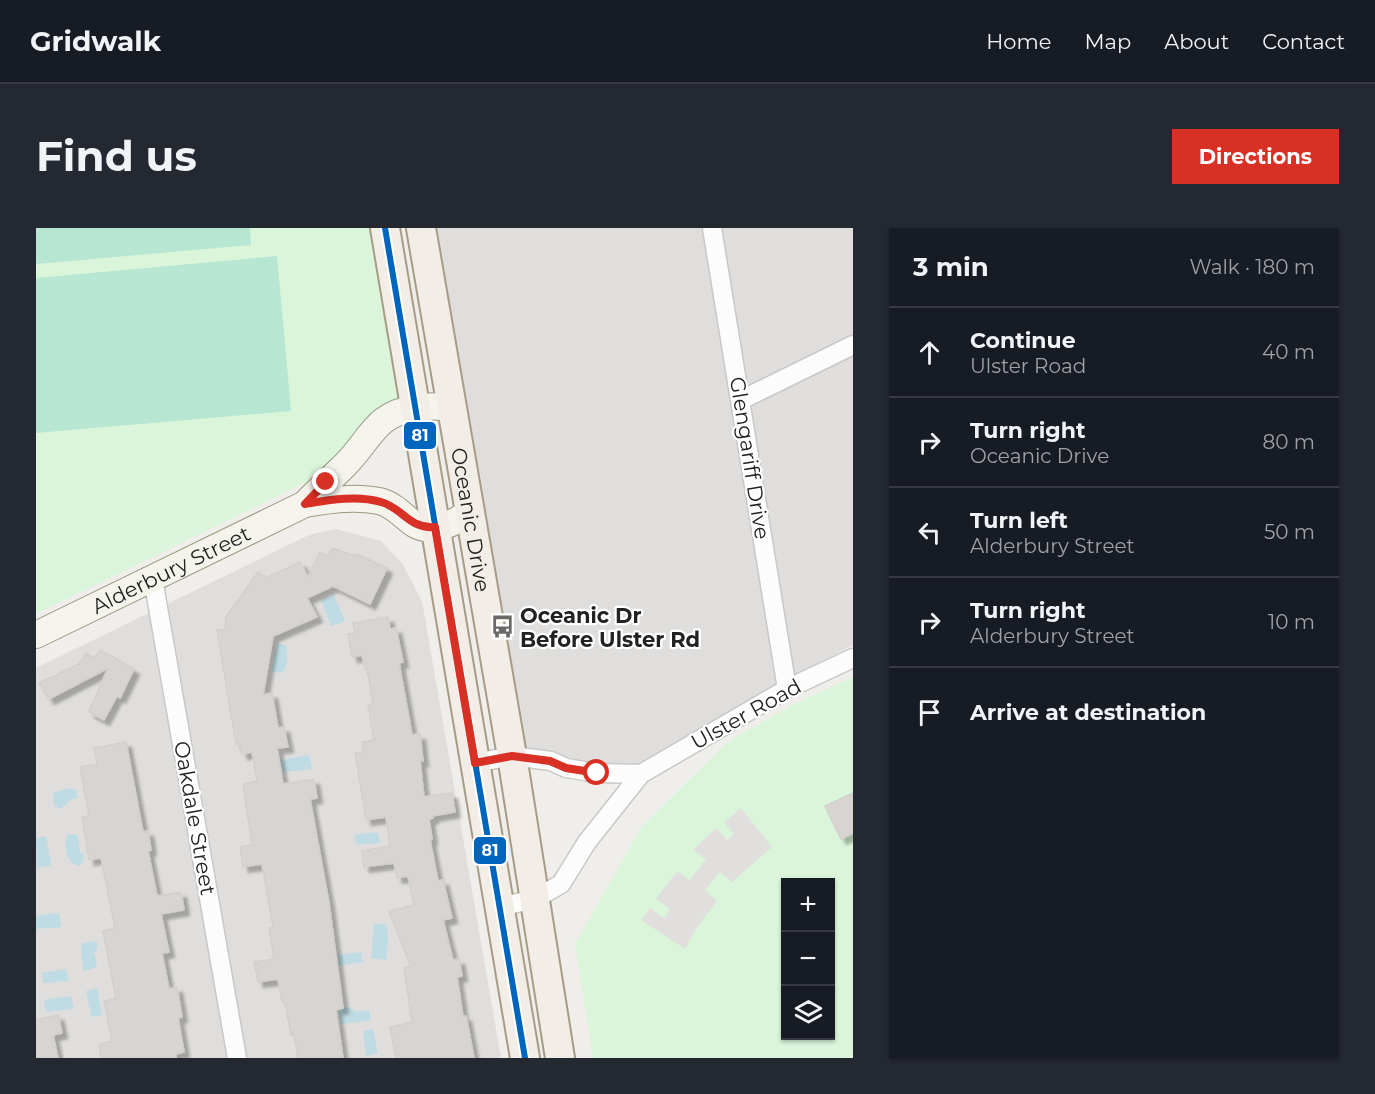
<!DOCTYPE html>
<html lang="en">
<head>
<meta charset="utf-8">
<style>
	body { margin:0; font-family:Montserrat,sans-serif; background:#242831; color:#f1f3f6 }
	.controls { position:absolute; right:18px; bottom:18px; display:grid; overflow:hidden; border-radius:0px; box-shadow:0 2px 4px #0004 }
	.controls button { width:54px; height:54px; display:grid; place-items:center; padding:0; border:0; border-bottom:2px solid #363941; background:#171b24; color:#f1f3f6; font:30px sans-serif }
	.stop { position:absolute; width:18px; height:18px; margin:-14px; border:4px solid #d93025; border-radius:50%; background:#fff }
	.stop.end { background:#d93025; border-color:#fff; box-shadow:0 2px 6px #0008 }
	.list { margin:0; padding:0; list-style:none }
	h2 { display:flex; justify-content:space-between; align-items:center; height:78px; margin:0; padding:0 24px; font-size:26px }
	h2 small { font-size:20px; font-weight:400; color:#9ea1a6 }
	.list li { display:grid; grid-template-columns:39px 1fr auto; gap:18px; align-items:center; box-sizing:border-box; height:90px; padding:0 24px; border-top:2px solid #363941 }
	.list b { display:block; font-size:22px; white-space:nowrap }
	.list p { margin:0; font-size:20px; white-space:nowrap; color:#9ea1a6 }
	.list em { font-size:20px; font-style:normal; color:#9ea1a6 }
	.icon { flex:none; width:33px; height:33px; fill:none; stroke:currentColor; stroke-width:2; stroke-linecap:round; stroke-linejoin:round }
	.map { position:relative; flex:none; width:817px; height:830px; overflow:hidden; border-radius:0px }
	header { display:flex; align-items:center; gap:36px; box-sizing:border-box; height:84px; padding:0 30px; background:#171b24; border-bottom:2px solid #363941 }
	header strong { font-size:28px }
	nav { display:flex; gap:33px; margin-inline-start:auto; font-size:21px }
	.intro { display:flex; align-items:center; justify-content:space-between; box-sizing:border-box; height:144px; padding:0 36px }
	h1 { margin:0; font-size:42px }
	.button { padding:15px 27px; border-radius:0px; background:#d93025; color:#fff; font-size:21px; font-weight:700 }
	main { display:flex; gap:36px; padding:0 36px }
	aside { flex:1; background:#171b24; border-radius:0px; box-shadow:0 2px 4px #0004 }
	.map>svg:first-child { display:block }
	.residential { fill:#dfdedc }
	.park { fill:#daf5da; fill-rule:evenodd }
	.pitch { fill:#b7e6d2 }
	.parking { fill:#e0dfde }
	.water { fill:#bfdbe3 }
	.building { fill:#d7d4d2; stroke:#d3d0cc; stroke-width:1.5; filter:url(#shadow) }
	.lines { fill:none; stroke-linecap:round; stroke-linejoin:round }
	.street-casing { stroke:#c9c8c7; stroke-width:21 }
	.secondary-casing { stroke:#999a82; stroke-width:28 }
	.primary-casing { stroke:#a79c86; stroke-width:32 }
	.street { stroke:#fdfcfc; stroke-width:18 }
	.secondary { stroke:#f4f4ed; stroke-width:26 }
	.primary { stroke:#f3ede7; stroke-width:28 }
	.bus-1-casing { stroke:#fff; stroke-width:10 }
	.bus-1 { stroke:#0065bd; stroke-width:6 }
	.route { stroke:#d93025; stroke-width:8 }
	.labels { text-anchor:middle; dominant-baseline:central; stroke-width:4.5; stroke-linejoin:round; paint-order:stroke }
	.street-label { font-size:21px; fill:#222; stroke:#fff }
	.poi-label { font-size:21px; font-weight:bold; fill:#222; stroke:#fff; text-anchor:start }
	.line-badge { stroke:#fff; stroke-width:2 }
	.badge-label { font-size:16px; text-anchor:middle; font-weight:bold; fill:#fff }
</style>
</head>
<body>
<header>
<strong>Gridwalk</strong>
<nav><a>Home</a><a>Map</a><a>About</a><a>Contact</a></nav>
</header>
<div class="intro"><h1>Find us</h1><a class="button">Directions</a></div>
<main>
<div class="map">
<svg width="817" height="830" viewBox="0 0 817 830">
	<defs>
		<filter id="shadow"><feDropShadow dx="5.5" dy="5.5" stdDeviation="1.5" flood-color="#0004"/></filter>
	</defs>
	<rect width="100%" height="100%" fill="#f0eeeb"/>
	<!-- residential -->
	<path class="residential" d="M389 0H817V417L739 457 602 537 566 540 534 534 521 528 480 516Z
		M300 301 345 313 366 335 386 373 465 830H0V440L275 306Z"/>
	<!-- park -->
	<path class="park" d="M0 0H339L366 162 363 172 284 247 0 386Z
		M817 449V830H557L539 716 606 598 693 513 756 477ZM750 654H794V808H750Z"/>
	<!-- pitch -->
	<path class="pitch" d="M0 0H214L215 17 0 36Z
		M241 28 255 183 0 205V50Z"/>
	<!-- parking -->
	<path class="parking" d="M705 580 736 619 696 654 684 644 669 662 681 673 661 699 649 721 605 692 614 680 628 690 634 681 620 671 641 643 654 652 670 631 657 622 680 600 691 612 698 606 688 594Z"/>
	<!-- water -->
	<path class="water" d="M298 367 309 393 295 398 285 372Z
		M242 415 251 418V434L247 445 236 443 238 427Z
		M273 527 276 541 247 544 245 532Z
		M35 560 40 562 42 570H38L24 581 18 578 17 564Z
		M341 604 344 615 320 617 319 607Z
		M32 606 42 607 44 624 48 627 47 634 42 638C29 632 27 619 32 606Z
		M10 608 15 637 1 640 0 610Z
		M23 685 25 699 0 701V688Z
		M338 695 351 697 352 712 350 732 335 730Z
		M60 713 62 720 58 724 61 736 58 740 47 743 45 716Z
		M325 724 327 734 303 738 302 727Z
		M30 741 33 753 7 755 6 745Z
		M61 760 66 787 55 789 50 763Z
		M35 768 38 781 10 784 8 772Z
		M313 779 320 784 333 782 335 792 305 796 302 781Z
		M337 801 342 825 330 828 327 803Z"/>
	<!-- building -->
	<path class="building" d="M296 320 319 328 321 326 351 340 334 376 297 358 271 370 281 389 237 408 227 467 236 465 242 500 248 499 252 519 241 520 247 556 278 551 281 570 274 571 293 675 307 780 300 782 307 830H262L258 806 255 807 249 774H246L242 751 222 754 218 734 238 731 233 700 237 699 226 636 207 639 204 619 216 617 207 556 221 553 216 524 206 526 204 515 200 516 181 402 189 401 190 389 222 344 230 350 264 334 272 349 284 324 292 328Z
		M352 389 354 401 360 400 367 434 363 435 376 507 384 506 387 533H384L388 569 416 565 419 584 396 588 397 590 393 591 396 611 394 612 402 653 407 652 416 690 407 692 417 732 423 731 426 748 421 749 427 789 430 788 438 830H360L354 799 376 794 368 740 375 739 353 683 378 677 372 648 361 650 358 635 328 639 326 623 354 618 350 589 330 592 319 525 328 524 326 514 338 512 332 477 337 476 331 441H329L326 427 316 429 312 406 319 405 317 395Z
		M64 422 98 441 84 470 81 468 68 492 53 484 72 440 13 471 3 455 43 436 50 425 58 430Z
		M90 514 107 604 112 603 115 622 112 623 121 668 145 664 148 682 125 686 133 724 126 725 133 761 141 759 146 789 142 790 148 824 140 826V830H65L63 816 76 813 68 773 80 771 67 703 79 700 65 630 53 632 46 589 53 588 44 539 61 536 58 520Z
		M817 565V605L805 611 789 578Z
		M22 787 26 805 17 807 22 830H0V792Z"/>
	<g class="lines">
		<defs>
			<path id="street" d="M676 0 751 461
				M705 172 817 117
				M117 351 201 830
				M439 535 476 528 515 533 530 540 561 545 605 546
				M463 679 499 671 525 656 551 614 605 546 751 461 817 430"/>
			<g id="secondary">
				<path d="M269 276C282 262 296 250 309 237 335 211 339 186 379 180 392 178 403 177 416 181"/>
				<path id="s1" d="M0 407 269 276C293 272 319 268 343 273 357 276 367 288 378 296 396 307 420 295 434 283"/>
			</g>
			<g id="primary">
				<path d="M349 0 489 830"/>
				<path id="s2" d="M385 0 476 528 524 830"/>
			</g>
		</defs>
		<!-- street casing -->
		<use href="#street" class="street-casing"/>
		<!-- secondary casing -->
		<use href="#secondary" class="secondary-casing"/>
		<!-- primary casing -->
		<use href="#primary" class="primary-casing"/>
		<!-- street -->
		<use href="#street" class="street"/>
		<!-- secondary -->
		<use href="#secondary" class="secondary"/>
		<!-- primary -->
		<use href="#primary" class="primary"/>
		<defs>
			<path id="bus-1" d="M349 0 489 830"/>
		</defs>
		<!-- bus-1 casing -->
		<use href="#bus-1" class="bus-1-casing"/>
		<!-- bus-1 -->
		<use href="#bus-1" class="bus-1"/>
	</g>
	<g class="lines">
		<!-- route -->
		<path class="route" d="M290 254 269 276C293 272 321 267 345 274 367 280 373 301 399 299L439 535 476 528 514 533 530 540 561 545"/>
	</g>
	<!-- icons -->
	<defs>
		<symbol id="bus-bare" viewBox="-9 -9 18 18"><path d="M-5-6H5V4H4V6H2V4H-2V6H-4V4H-5ZM-3.5-4V0h7V-4ZM-3.5 1.2v1.5H-2V1.2ZM2 1.2v1.5H3.5V1.2Z" fill="#6a6968" stroke="#fff" stroke-width="2.5" paint-order="stroke"/></symbol>
	</defs>
	<g fill-rule="evenodd">
		<use href="#bus-bare" x="450" y="382" width="33" height="33"/>
	</g>
	<g class="labels">
		<!-- street labels -->
		<g class="street-label">
			<text transform="translate(714 230) rotate(81)">Glengariff Drive</text>
			<text stroke="none"><textPath href="#s2" startOffset="296">Oceanic Drive</textPath></text>
			<text stroke="none"><textPath href="#s1" startOffset="150">Alderbury Street</textPath></text>
			<text transform="translate(710 486) rotate(-29)">Ulster Road</text>
			<text transform="translate(159 590) rotate(80)">Oakdale Street</text>
		</g>
		<!-- poi labels -->
		<g class="poi-label">
			<text x="484" y="387">Oceanic Dr<tspan x="484" dy="24">Before Ulster Rd</tspan></text>
		</g>
	</g>
	<g class="line-badge">
		<rect x="367" y="193" width="34" height="29" rx="6" fill="#0065bd"/>
		<rect x="437" y="608" width="34" height="29" rx="6" fill="#0065bd"/>
	</g>
	<g class="badge-label">
		<text x="384" y="213">81</text>
		<text x="454" y="628">81</text>
	</g>
</svg>
<div class="controls">
<button>+</button>
<button>−</button>
<button><svg class="icon" aria-label="layers" viewBox="0 0 24 24"><path d="M12 4l9 5-9 5-9-5zM3 14l9 5 9-5"/></svg></button>
</div>
<div class="stop" style="left:561px;top:545px"></div>
<div class="stop end" style="left:290px;top:254px"></div>
</div>
<aside>
<h2>3 min<small>Walk · 180 m</small></h2>
<ul class="list">
<li><svg class="icon" aria-label="ahead" viewBox="0 0 24 24"><path d="M12 20V5M6 11l6-6 6 6"/></svg><div><b>Continue</b><p>Ulster Road</p></div><em>40 m</em></li>
<li><svg class="icon" aria-label="right" viewBox="0 0 24 24"><path d="M7 20v-9h11M14 6l5 5-5 5"/></svg><div><b>Turn right</b><p>Oceanic Drive</p></div><em>80 m</em></li>
<li><svg class="icon" aria-label="left" viewBox="0 0 24 24"><path d="M17 20v-9H6M10 6l-5 5 5 5"/></svg><div><b>Turn left</b><p>Alderbury Street</p></div><em>50 m</em></li>
<li><svg class="icon" aria-label="right" viewBox="0 0 24 24"><path d="M7 20v-9h11M14 6l5 5-5 5"/></svg><div><b>Turn right</b><p>Alderbury Street</p></div><em>10 m</em></li>
<li><svg class="icon" aria-label="arrive" viewBox="0 0 24 24"><path d="M6 21V4h12l-3 4 3 4H6"/></svg><div><b>Arrive at destination</b></div></li>
</ul>
</aside>
</main>
</body>
</html>
